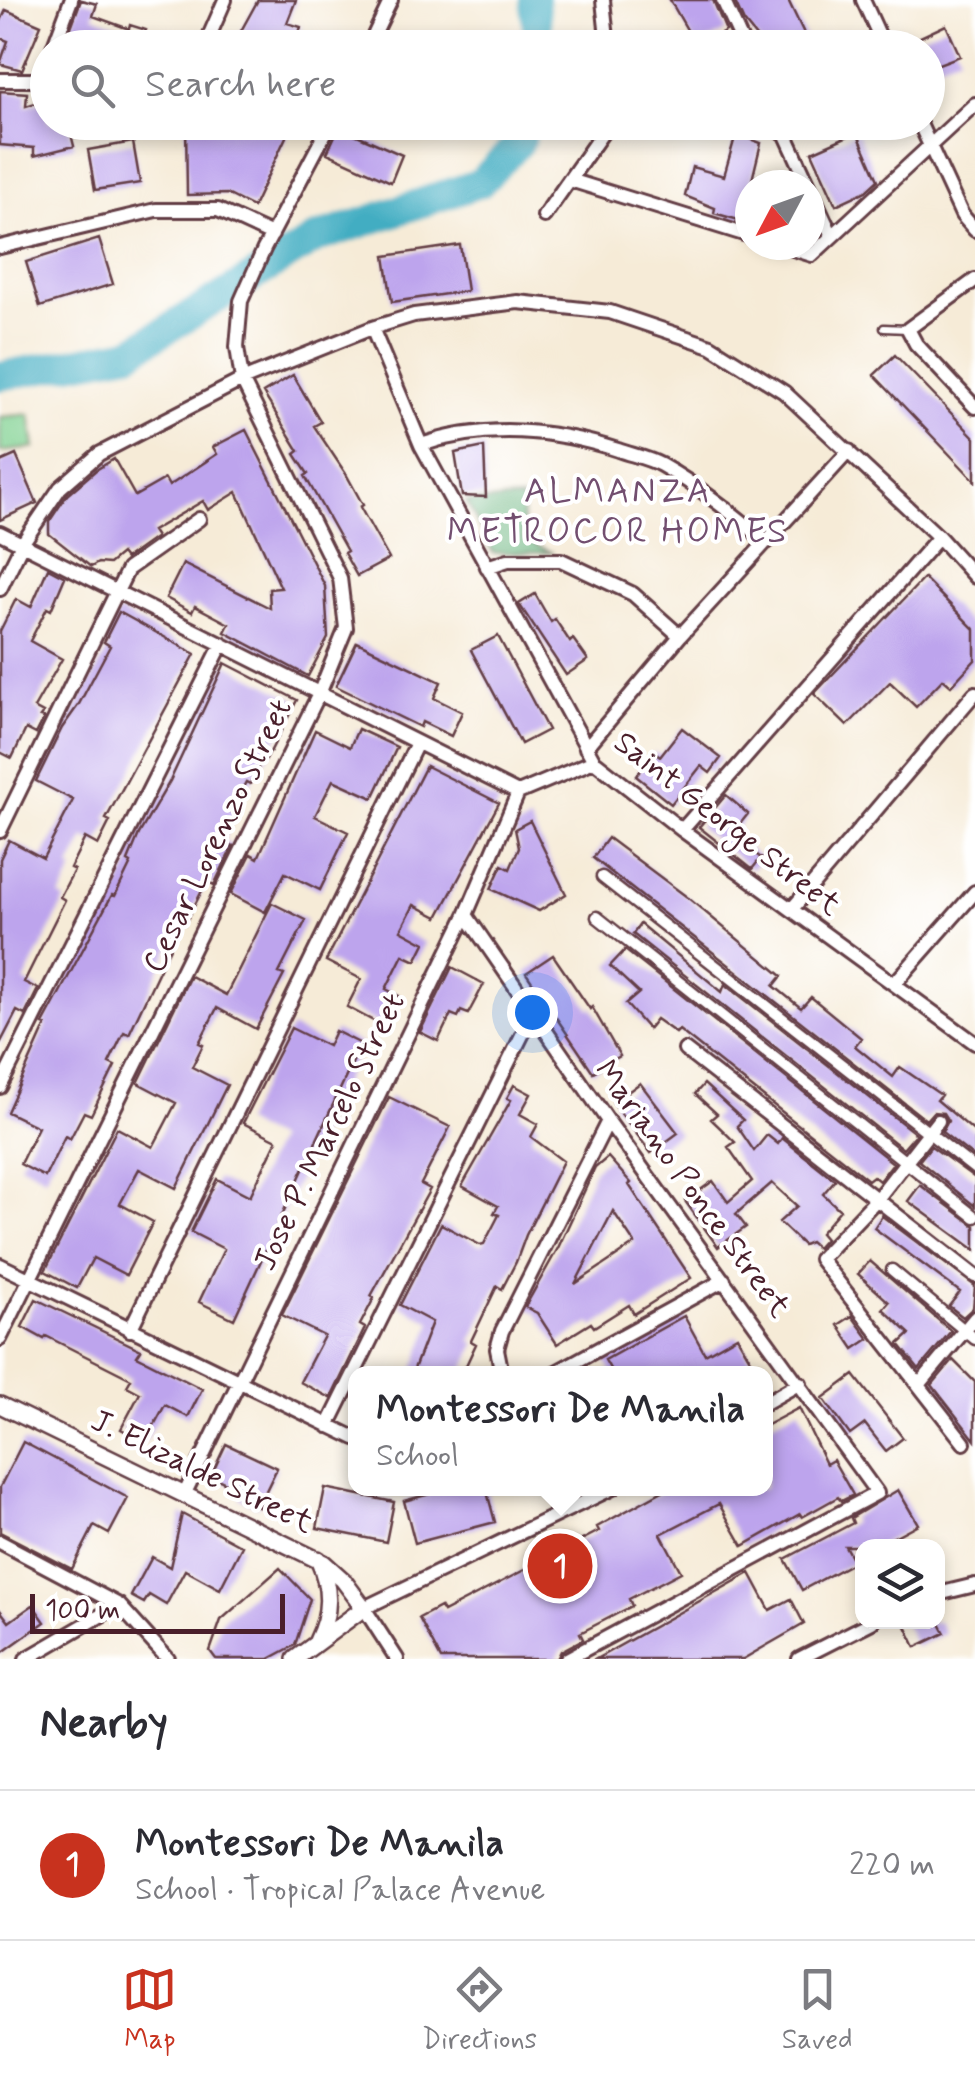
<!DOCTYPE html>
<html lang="en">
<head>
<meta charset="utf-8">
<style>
	body { margin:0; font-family:Mynerve,sans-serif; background:#f2f2f3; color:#2b2b33 }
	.controls { position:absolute; right:30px; bottom:30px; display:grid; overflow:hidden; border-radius:20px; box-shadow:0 5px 15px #0003 }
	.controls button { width:90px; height:90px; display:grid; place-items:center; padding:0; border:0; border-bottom:2px solid #e1e1e2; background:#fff; color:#2b2b33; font:50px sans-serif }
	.compass { position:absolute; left:735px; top:170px; width:90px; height:90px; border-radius:50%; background:#fff; box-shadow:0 5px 15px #0003; rotate:229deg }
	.scale { position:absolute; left:30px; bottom:25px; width:255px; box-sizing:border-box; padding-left:10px; border:5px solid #4a1f2b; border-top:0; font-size:28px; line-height:35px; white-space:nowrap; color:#4a1f2b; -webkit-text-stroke:8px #fff; paint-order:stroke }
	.you { position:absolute; left:532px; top:1012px; width:35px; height:35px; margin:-25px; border:8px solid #fff; border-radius:50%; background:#1a73e8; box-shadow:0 0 0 15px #1a73e833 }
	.badge { display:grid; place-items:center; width:65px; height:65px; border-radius:50%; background:#c8321e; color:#fff; font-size:32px; font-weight:700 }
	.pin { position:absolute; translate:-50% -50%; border:5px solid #fff; box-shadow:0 2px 10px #0006 }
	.popup { position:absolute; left:348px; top:1366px; width:425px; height:130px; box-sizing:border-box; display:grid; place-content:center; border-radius:20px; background:#fff; filter:drop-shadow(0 2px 8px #0005); font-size:32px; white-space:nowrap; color:#7c7c81 }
	.popup b { font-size:38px; color:#2b2b33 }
	.popup::after { content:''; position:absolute; left:50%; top:100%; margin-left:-20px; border:20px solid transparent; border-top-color:#fff }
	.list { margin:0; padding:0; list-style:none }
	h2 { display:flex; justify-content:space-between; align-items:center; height:130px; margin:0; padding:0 40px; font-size:42px }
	h2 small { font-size:32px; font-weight:400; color:#7c7c81 }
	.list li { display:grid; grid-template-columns:65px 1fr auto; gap:30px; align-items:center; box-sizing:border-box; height:150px; padding:0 40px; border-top:2px solid #e1e1e2 }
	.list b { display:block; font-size:38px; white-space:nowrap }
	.list p { margin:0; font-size:32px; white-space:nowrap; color:#7c7c81 }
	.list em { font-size:32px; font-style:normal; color:#7c7c81 }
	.icon { flex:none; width:55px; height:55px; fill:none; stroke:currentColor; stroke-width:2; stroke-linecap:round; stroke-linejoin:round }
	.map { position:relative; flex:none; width:975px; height:1659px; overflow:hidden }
	.search { position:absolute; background:#fff; box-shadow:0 5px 15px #0003; left:30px; right:30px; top:30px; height:110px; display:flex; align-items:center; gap:25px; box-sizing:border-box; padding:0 35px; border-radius:55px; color:#7c7c81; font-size:38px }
	.sheet { height:280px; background:#fff }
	nav { display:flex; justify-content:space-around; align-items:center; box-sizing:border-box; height:140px; border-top:2px solid #e1e1e2; background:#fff; font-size:28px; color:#7c7c81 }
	nav a { display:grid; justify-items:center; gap:5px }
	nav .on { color:#c8321e }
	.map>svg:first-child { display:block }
	.green { fill:#82d293; stroke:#66785f; stroke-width:2.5 }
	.forest { fill:#69b47d; stroke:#5a6a54; stroke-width:2.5 }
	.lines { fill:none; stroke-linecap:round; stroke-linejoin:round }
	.river { stroke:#42adc2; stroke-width:30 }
	.building { fill:#bda4ed; fill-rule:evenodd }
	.service-casing { stroke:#643e45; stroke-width:11 }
	.pedestrian-casing { stroke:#643e45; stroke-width:15 }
	.minor-casing { stroke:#643e45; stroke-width:18 }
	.tertiary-casing { stroke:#643e45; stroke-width:20 }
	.service { stroke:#fff; stroke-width:6 }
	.pedestrian { stroke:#fff; stroke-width:10 }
	.minor { stroke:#fff; stroke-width:12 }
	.tertiary { stroke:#fff; stroke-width:15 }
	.labels { text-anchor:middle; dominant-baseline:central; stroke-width:8; stroke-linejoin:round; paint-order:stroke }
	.street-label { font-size:32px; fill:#4a1f2b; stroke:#fff }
	.neighbourhood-label { font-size:35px; letter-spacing:2.5px; fill:#724e6f; stroke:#fff }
</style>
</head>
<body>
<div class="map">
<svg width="975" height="1659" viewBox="0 0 975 1659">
	<rect width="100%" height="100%" fill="#fff"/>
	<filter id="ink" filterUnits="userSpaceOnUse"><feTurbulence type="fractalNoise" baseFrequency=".01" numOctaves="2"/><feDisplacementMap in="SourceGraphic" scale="20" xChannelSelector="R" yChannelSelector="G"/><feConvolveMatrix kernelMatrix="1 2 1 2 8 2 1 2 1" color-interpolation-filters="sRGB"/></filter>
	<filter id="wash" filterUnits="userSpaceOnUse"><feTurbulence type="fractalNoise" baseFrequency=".0048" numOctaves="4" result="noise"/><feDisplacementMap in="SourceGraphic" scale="40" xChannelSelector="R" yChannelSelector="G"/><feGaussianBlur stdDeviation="2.25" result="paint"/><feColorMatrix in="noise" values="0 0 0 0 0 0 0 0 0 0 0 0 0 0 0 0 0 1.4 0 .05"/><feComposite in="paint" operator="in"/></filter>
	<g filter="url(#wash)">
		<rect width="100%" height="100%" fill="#f6ebd7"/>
		<!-- green -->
		<path class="green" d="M30 414 35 448 0 452V417Z"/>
		<!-- forest -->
		<path class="forest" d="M522 499 524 540 553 553H493L466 502Z"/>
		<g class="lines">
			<!-- river -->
			<path class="river" d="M534 0 539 48
				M0 376 130 352 317 238 480 183 519 143 527 122"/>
		</g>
		<g id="blocks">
			<!-- building -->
			<path class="building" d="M81 0 97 4 93 16 129 29 130 25 146 30 140 48H85L86 45 67 38Z
				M258 0H296L287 23 301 27 294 48H251L236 40Z
				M670 0H713L726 31 697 47Z
				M734 0H788L811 48H765L744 22Z
				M6 10 41 25 22 70 0 64 8 41 0 38V23Z
				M946 25 960 56 928 68V48H897Z
				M0 91 27 93 26 106 48 99V122H68L74 146 34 156V148L0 145Z
				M186 122H293L253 207 227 194 187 195Z
				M339 127 402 155 391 182 327 153Z
				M857 132 878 180 866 191 836 205 812 152Z
				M736 134 761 143 742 221 714 213 715 208 685 196 692 167 724 176Z
				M133 142 140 183 95 190 88 150Z
				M99 239 113 284 40 307 26 262Z
				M460 245 467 291 392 302 385 256Z
				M895 355 975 438V481L874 375Z
				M293 375 321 422 314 426 346 474 363 505 360 507 389 559 357 576 344 553 347 551 305 476 308 474 295 454 299 451 263 393Z
				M246 430 325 586 328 638 308 676 225 632 229 624 195 606 192 612 166 598 183 564 270 608 269 589 281 588 237 492 208 510 203 501 152 531 156 537 125 559 121 554 109 564 98 563 91 567 49 534V522L67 495 96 470 114 459 135 496 165 479 169 486 217 454 213 447Z
				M484 447 486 497 462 496 455 453Z
				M16 455 37 503 0 520V462Z
				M48 568 65 577 51 610 47 608 30 641 62 659 34 708 43 713 40 717 44 718 36 734 26 729 12 758 0 752V631L16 599 31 607Z
				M924 578 975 630V660L951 686 943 679 916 707 890 682 847 726 814 694Z
				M535 594 551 622 555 619 570 642 573 639 588 660 566 675 519 604Z
				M119 612 195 654 106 819 110 821 98 845 85 838 70 868 74 870 60 897 65 900 24 982 38 989 25 1015 17 1011 0 1044V859L9 840 43 858 73 800 36 781 62 728 79 704 110 646 104 642Z
				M498 636 548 730 521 744 471 650Z
				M357 642 441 682 434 698 462 712 451 736 422 722 420 727 336 686Z
				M225 663 297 700 266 760 263 758 250 784 246 782 230 811 236 814 223 841 233 846 214 885 207 881 185 924 182 922 129 1034 124 1032 109 1063 115 1066 91 1115 84 1112 70 1139 65 1136 45 1177 20 1164 38 1127 7 1112 46 1025 43 1024 112 895 115 896 131 863 128 861 139 834 170 781Z
				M682 728 721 758 710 773 701 766 671 804 636 776 655 752 660 756Z
				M358 729 397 747 373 798 333 780 315 816 348 832 320 890 285 873 265 912 231 894 251 854 258 858 315 730 350 747Z
				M426 766 499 803 438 917 414 905 401 930 425 943 416 961 403 955 386 989 399 996 383 1026 347 1007 361 979 326 961Z
				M726 795 748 814 731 835 761 858 752 869 699 827Z
				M530 821 566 894 539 911 491 889 502 865 510 869 519 848 515 829Z
				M608 838 687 897 782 976 774 986 801 1008 811 997 861 1038 855 1046 893 1077 900 1067 941 1095 937 1100 975 1132V1158L942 1132 948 1121 943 1113 933 1112 926 1120 593 858Z
				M272 903 306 920 279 973 284 975 256 1029 217 1008 199 1043 203 1045 192 1067 227 1085 176 1188 139 1169 120 1204 153 1222 126 1275 93 1258 77 1288 45 1271 117 1128 153 1147 176 1103 138 1083 190 976 226 995Z
				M640 924 722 992 725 984 916 1134 903 1149 633 934Z
				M625 950 893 1163 879 1181 873 1176 868 1180 679 1030 676 1033 656 1019 648 1029 626 1004 639 993 610 966Z
				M553 955 590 1009 592 1007 620 1056 593 1072 526 973Z
				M452 967 484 984 468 1014 461 1011 458 1017 451 1014 438 1041 420 1032Z
				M291 1028 328 1046 335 1031 361 1044 234 1319 199 1302 224 1249 191 1232 217 1179 250 1196 277 1140 243 1123Z
				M640 1083 678 1133 651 1153 613 1103Z
				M704 1084 743 1120 737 1126 754 1151 767 1135 778 1144 782 1138 835 1180 823 1194 840 1210 820 1233 825 1239 817 1248 810 1242 803 1245 779 1222 797 1206 772 1183 736 1214 746 1227 718 1247 685 1201 713 1181 728 1202 752 1181 728 1147 735 1142 711 1119 717 1114 695 1094Z
				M514 1085 531 1094 520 1114 538 1124 531 1137 563 1161 526 1235 516 1262 502 1289 497 1286 471 1341 476 1344 462 1374H412L432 1322 400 1305 441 1224 480 1245 484 1244 499 1215 494 1213 498 1206 462 1186 511 1100 507 1098Z
				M389 1097 450 1127 421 1184 430 1189 371 1296 374 1298 360 1325 365 1328 331 1398 300 1382 324 1336 282 1315Z
				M931 1146 975 1178V1206L919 1161Z
				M608 1157 631 1183 629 1185 691 1278 634 1314 629 1305 594 1327 591 1323 557 1344 537 1313 525 1307 558 1248 595 1168ZM613 1211 635 1244 575 1284Z
				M920 1185 975 1226V1250L908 1201Z
				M882 1216 975 1286 973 1308 963 1317 949 1306 960 1292 874 1228Z
				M870 1261 951 1331 919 1369 899 1344 910 1334 883 1309 889 1302 858 1274Z
				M36 1299 141 1350 137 1356 202 1389 188 1417 165 1405 145 1442 121 1429 140 1393 127 1386 131 1379 46 1336 44 1339 22 1327Z
				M684 1316 705 1354 737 1336 759 1374H613L605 1360Z
				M852 1316 869 1339 854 1349 838 1325Z
				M953 1360 975 1382V1440L932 1385Z
				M854 1375 903 1438 886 1451 865 1424 850 1435 823 1398Z
				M799 1408 826 1464 833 1460 853 1495 841 1501 838 1497 802 1517 800 1514 743 1546 719 1504 661 1534 681 1572 629 1599 632 1606 580 1633 583 1639 561 1651 557 1659H441L419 1618 440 1607 443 1612 505 1580 599 1531 597 1527 668 1488H765V1426Z
				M23 1442 128 1498 109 1534 94 1526 72 1569 0 1532V1487Z
				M226 1444 277 1468 258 1507 240 1498 243 1491 211 1476Z
				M325 1488 394 1502 386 1542 317 1528Z
				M452 1488H486L495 1522 415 1543 404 1501Z
				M898 1490 918 1524 877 1546H845L854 1562 802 1590 785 1559 853 1523 851 1518Z
				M182 1514 242 1546 220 1589 185 1570 166 1605 149 1595 144 1603 131 1596 152 1557 170 1567Z
				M280 1568 310 1599 295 1645 269 1659H216L210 1651 221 1620Z
				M750 1573 770 1610 791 1599 804 1624 743 1659H596Z
				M33 1605 45 1622 0 1654V1610L9 1622Z
				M904 1622H939L945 1633 916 1647Z"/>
		</g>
	</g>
	<g filter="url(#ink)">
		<use href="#blocks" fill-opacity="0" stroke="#643e45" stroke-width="2.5"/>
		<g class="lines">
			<defs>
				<path id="service" d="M884 328 907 329"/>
				<path id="pedestrian" d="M602 877 975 1169
					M597 917 975 1217
					M892 1270 975 1339"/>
				<path id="minor" d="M603 0 608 48
					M723 0 745 48
					M863 0 885 48
					M53 48 71 0
					M204 48 225 0
					M368 48 391 0
					M0 80H48
					M399 122 421 127 428 122
					M742 122 784 132
					M780 122 809 185
					M919 122 962 215 975 230
					M570 180 750 236
					M810 188 832 236
					M544 216 610 122
					M780 245 812 255 975 104
					M0 247 156 210H218L272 235
					M975 280 908 329 916 344 975 407
					M372 328 421 445 594 761 682 830 975 1043
					M421 445C487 423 552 429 618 450 632 455 648 458 661 465 700 487 733 514 767 542
					M0 533 518 793
					M487 567 508 560H561L633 594 680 636
					M0 589 22 544 60 488 99 454 242 380 372 328 414 315 518 302 610 312 711 346 784 392 939 537 975 577
					M586 748 680 636 849 451
					M518 793 594 761
					M682 830 939 537
					M0 831 128 569 199 519
					M792 909 975 693
					M466 915 608 1121 877 1493 567 1659
					M894 984 975 892
					M685 1050 975 1276
					M0 1087 222 644
					M938 1121 877 1199 820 1259 964 1443
					M0 1265 355 1438
					M130 1330 417 743
					M0 1339 319 694 346 628 340 578 242 380 237 347 241 301 264 249 331 122
					M502 1374 497 1349 502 1331 608 1121
					M553 1374 724 1280
					M919 1385 975 1318
					M765 1403 800 1383
					M328 1426 532 1015
					M185 1493 466 915 518 793
					M0 1542 119 1605 168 1659
					M938 1594 975 1585
					M26 1659 119 1605
					M397 1659 364 1608 613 1488
					M799 1659 872 1622"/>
				<path id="tertiary" d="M0 1405 324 1563 343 1580 364 1608 295 1659
					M317 1641C331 1613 331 1588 318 1559"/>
			</defs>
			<!-- service casing -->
			<use href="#service" class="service-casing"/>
			<!-- pedestrian casing -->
			<use href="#pedestrian" class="pedestrian-casing"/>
			<!-- minor casing -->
			<use href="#minor" class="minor-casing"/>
			<!-- tertiary casing -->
			<use href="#tertiary" class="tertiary-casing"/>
			<!-- service -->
			<use href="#service" class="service"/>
			<!-- pedestrian -->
			<use href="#pedestrian" class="pedestrian"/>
			<!-- minor -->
			<use href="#minor" class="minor"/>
			<!-- tertiary -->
			<use href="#tertiary" class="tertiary"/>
		</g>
	</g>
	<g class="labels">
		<!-- street labels -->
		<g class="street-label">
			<text transform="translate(727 824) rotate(38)">Saint George Street</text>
			<text transform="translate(218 836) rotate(-64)">Cesar Lorenzo Street</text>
			<text transform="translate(330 1132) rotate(-64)">Jose P. Marcelo Street</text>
			<text transform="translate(692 1189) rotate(54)">Mariano Ponce Street</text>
			<text transform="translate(202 1472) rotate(26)">J. Elizalde Street</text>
		</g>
		<!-- neighbourhood labels -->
		<g class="neighbourhood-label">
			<text x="618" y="492">ALMANZA<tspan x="618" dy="40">METROCOR HOMES</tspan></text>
		</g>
	</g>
</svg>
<div class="controls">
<button><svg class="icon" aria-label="layers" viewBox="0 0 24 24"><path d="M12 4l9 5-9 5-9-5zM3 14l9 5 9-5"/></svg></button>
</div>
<svg class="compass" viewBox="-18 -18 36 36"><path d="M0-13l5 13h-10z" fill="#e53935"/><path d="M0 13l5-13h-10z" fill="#7c7c81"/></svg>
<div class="scale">100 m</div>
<div class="you"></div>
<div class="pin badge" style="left:560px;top:1566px">1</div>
<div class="popup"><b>Montessori De Manila</b>School</div>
<div class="search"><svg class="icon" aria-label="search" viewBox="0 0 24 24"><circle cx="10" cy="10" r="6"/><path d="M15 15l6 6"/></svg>Search here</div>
</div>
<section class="sheet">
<h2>Nearby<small></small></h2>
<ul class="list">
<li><span class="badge">1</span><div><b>Montessori De Manila</b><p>School · Tropical Palace Avenue</p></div><em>220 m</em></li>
</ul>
</section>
<nav>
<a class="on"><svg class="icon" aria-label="map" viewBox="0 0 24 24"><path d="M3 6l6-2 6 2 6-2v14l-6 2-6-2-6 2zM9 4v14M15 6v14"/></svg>Map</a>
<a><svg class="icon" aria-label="directions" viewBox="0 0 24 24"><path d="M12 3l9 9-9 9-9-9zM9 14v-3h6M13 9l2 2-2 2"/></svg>Directions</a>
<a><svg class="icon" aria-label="saved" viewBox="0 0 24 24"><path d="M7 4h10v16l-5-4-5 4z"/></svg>Saved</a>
</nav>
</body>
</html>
